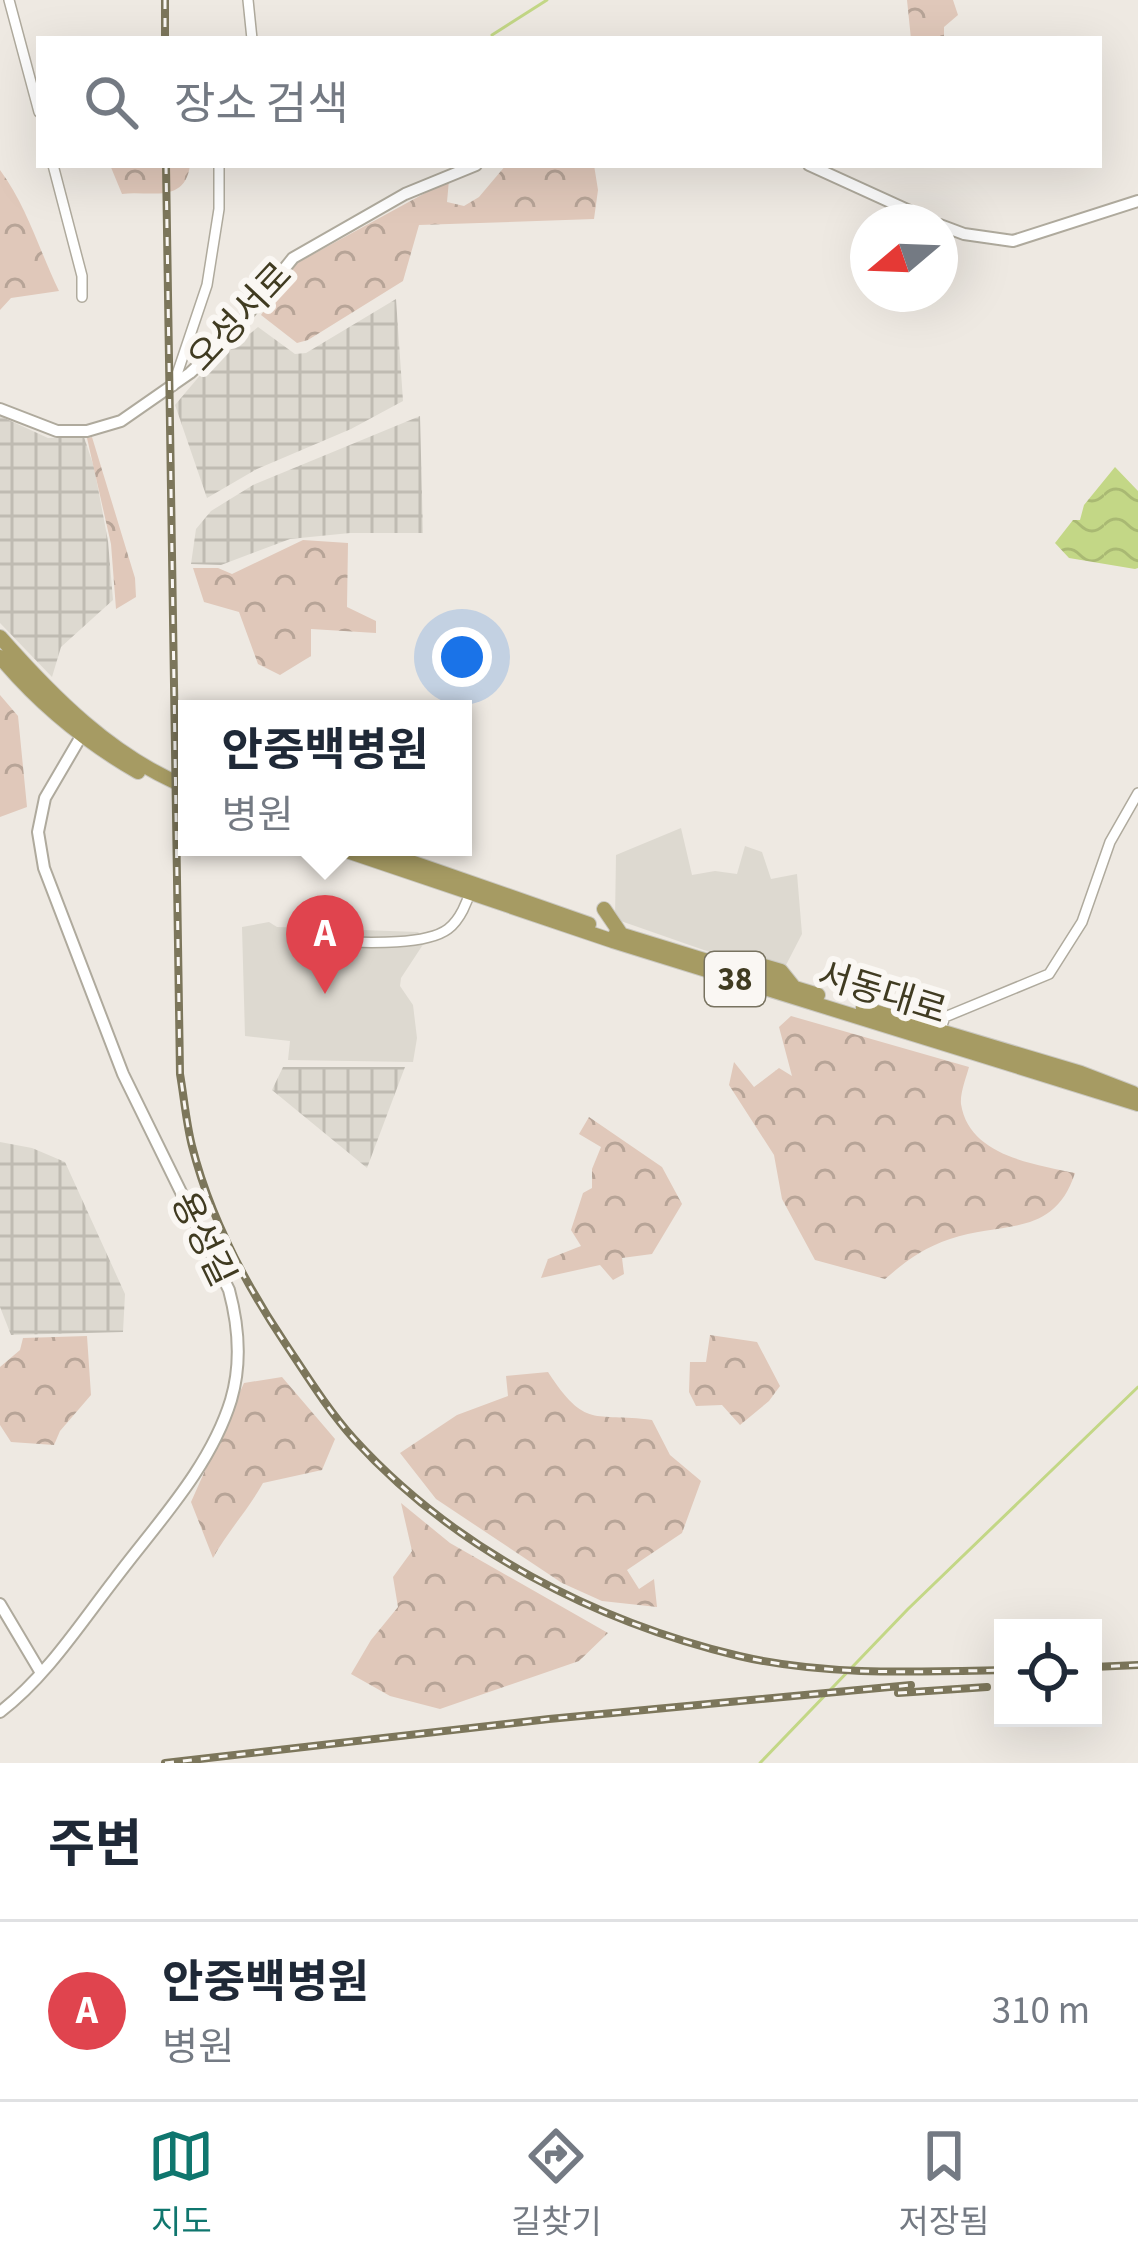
<!DOCTYPE html>
<html lang="ko">
<head>
<meta charset="utf-8">
<style>
	body { margin:0; font-family:"Source Sans 3","Noto Sans KR",sans-serif; background:#f2f2f3; color:#1f2937 }
	.controls { position:absolute; right:36px; bottom:36px; display:grid; overflow:hidden; border-radius:0px; box-shadow:0 12px 48px #0002 }
	.controls button { width:108px; height:108px; display:grid; place-items:center; padding:0; border:0; border-bottom:3px solid #e0e1e3; background:#fff; color:#1f2937; font:60px sans-serif }
	.compass { position:absolute; left:850px; top:204px; width:108px; height:108px; border-radius:50%; background:#fff; box-shadow:0 12px 48px #0002; rotate:251deg }
	.you { position:absolute; left:462px; top:657px; width:42px; height:42px; margin:-30px; border:9px solid #fff; border-radius:50%; background:#1a73e8; box-shadow:0 0 0 18px #1a73e833 }
	.badge { display:grid; place-items:center; width:78px; height:78px; border-radius:50%; background:#0f766e; color:#fff; font-size:39px; font-weight:700 }
	.pin { position:absolute; translate:-50% -99px; filter:drop-shadow(0 3px 6px #0008) }
	.pin::after { content:''; position:absolute; top:63px; width:42px; height:36px; background:inherit; clip-path:polygon(0 0,100% 0,50% 100%) }
	.popup { position:absolute; left:178px; top:700px; width:294px; height:156px; box-sizing:border-box; display:grid; place-content:center; border-radius:0px; background:#fff; filter:drop-shadow(0 3px 9px #0005); font-size:39px; white-space:nowrap; color:#747a83 }
	.popup b { font-size:45px; color:#1f2937 }
	.popup::after { content:''; position:absolute; left:50%; top:100%; margin-left:-24px; border:24px solid transparent; border-top-color:#fff }
	.list { margin:0; padding:0; list-style:none }
	h2 { display:flex; justify-content:space-between; align-items:center; height:156px; margin:0; padding:0 48px; font-size:51px }
	h2 small { font-size:39px; font-weight:400; color:#747a83 }
	.list li { display:grid; grid-template-columns:78px 1fr auto; gap:36px; align-items:center; box-sizing:border-box; height:180px; padding:0 48px; border-top:3px solid #e0e1e3 }
	.list b { display:block; font-size:45px; white-space:nowrap }
	.list p { margin:0; font-size:39px; white-space:nowrap; color:#747a83 }
	.list em { font-size:39px; font-style:normal; color:#747a83 }
	.icon { flex:none; width:66px; height:66px; fill:none; stroke:currentColor; stroke-width:2; stroke-linecap:round; stroke-linejoin:round }
	.map { position:relative; flex:none; width:1138px; height:1763px; overflow:hidden }
	.search { position:absolute; background:#fff; box-shadow:0 12px 48px #0002; left:36px; right:36px; top:36px; height:132px; display:flex; align-items:center; gap:30px; box-sizing:border-box; padding:0 42px; border-radius:0px; color:#747a83; font-size:45px }
	.sheet { height:336px; background:#fff }
	nav { display:flex; justify-content:space-around; align-items:center; box-sizing:border-box; height:168px; border-top:3px solid #e0e1e3; background:#fff; font-size:33px; color:#747a83 }
	nav a { display:grid; justify-items:center; gap:6px }
	nav .on { color:#0f766e }
	.map>svg:first-child { display:block }
	.built { fill:#ddd9d0 }
	.industrial { fill:url(#industrial-grid) }
	.forest { fill:url(#forest-crowns) }
	.water { fill:url(#water-waves) }
	.lines { fill:none; stroke-linecap:round; stroke-linejoin:round }
	.stream { stroke:#c3d786; stroke-width:3 }
	.minor-casing { stroke:#afaa9d; stroke-width:12 }
	.tertiary-casing { stroke:#afaa9d; stroke-width:14 }
	.primary-casing { stroke:#cac8c1; stroke-width:16 }
	.minor { stroke:#fff; stroke-width:9 }
	.tertiary { stroke:#fff; stroke-width:10 }
	.primary { stroke:#a69b63; stroke-width:14 }
	.rail-casing { stroke:#7c765b; stroke-width:8 }
	.rail { stroke:#faf7f3; stroke-width:3; stroke-dasharray:9; stroke-linecap:butt }
	.labels { text-anchor:middle; dominant-baseline:central; stroke-width:12; stroke-linejoin:round; paint-order:stroke }
	.shield { fill:#faf7f3; stroke:#787360; stroke-width:3 }
	.shield-label { font-size:33px; font-weight:bold; fill:#403b21 }
	.street-label { font-size:36px; fill:#403b21; stroke:#faf7f3 }
</style>
</head>
<body>
<div class="map">
<svg width="1138" height="1763" viewBox="0 0 1138 1763">
	<defs>
		<pattern id="industrial-grid" width="8" height="8" patternUnits="userSpaceOnUse" patternTransform="scale(3)"><rect width="8" height="8" fill="#ddd9d0"/><path d="M0 4h8M4 0v8" fill="none" stroke="#bfbbb2"/></pattern>
		<pattern id="forest-crowns" width="20" height="18" patternUnits="userSpaceOnUse" patternTransform="scale(3)"><rect width="20" height="18" fill="#e0c8ba"/><path d="M2 6a3 3 0 1 1 6 0M12 15a3 3 0 1 1 6 0" fill="none" stroke="#b7a497"/></pattern>
		<pattern id="water-waves" width="16" height="10" patternUnits="userSpaceOnUse" patternTransform="scale(3)"><rect width="16" height="10" fill="#c3d786"/><path d="M0 5q4-4 8 0t8 0" fill="none" stroke="#a9b973"/></pattern>
	</defs>
	<rect width="100%" height="100%" fill="#eee9e2"/>
	<!-- built -->
	<path class="built" d="M681 828 692 875 715 871 737 874 745 846 762 852 771 879 797 874 802 934 786 965 764 971 615 919 616 855Z
		M269 922 277 927 418 932 426 940 401 978 400 986 413 1005 417 1038 413 1062 288 1060 290 1041 245 1036 242 927Z"/>
	<!-- industrial -->
	<path class="industrial" d="M396 299 403 401 351 429 257 469 207 498 175 405 202 373 258 327 295 354 306 353Z
		M0 416 48 438 84 437 94 467 108 541 113 600 61 647 52 677 0 623Z
		M420 416 423 533H350L290 539 221 565 191 564 196 529 211 511 253 485Z
		M283 1067H405L367 1168 272 1090Z
		M0 1142 32 1148 65 1162 125 1294 123 1332 11 1335 0 1307Z"/>
	<!-- forest -->
	<path class="forest" d="M907 0H953L958 15 944 27V39H911Z
		M110 165H190C185 205 148 190 122 194Z
		M506 165H594L598 190 594 219 419 225 403 281 308 340 297 343 261 315 297 263 449 180 447 202 464 206 479 197Z
		M0 170C27 206 39 250 59 291L11 298 0 310Z
		M92 437 135 578 136 597 116 609 111 544 87 438Z
		M303 540 348 543 347 607 376 621V633L311 629V656L280 675 258 664 239 612 204 602 193 568H218L232 574Z
		M0 695 18 716 27 807 0 817Z
		M791 1016 969 1067C966 1078 960 1093 961 1104 969 1156 1034 1164 1075 1173 1054 1238 1003 1221 950 1239 923 1248 906 1261 885 1279L815 1260 782 1199 774 1155 729 1085 734 1062 754 1087 779 1068 792 1076 779 1027Z
		M589 1117 662 1167 682 1204 652 1254 622 1258 624 1274 613 1280 600 1265 541 1278 548 1259 581 1246 571 1230 583 1193 592 1188V1169L601 1147 579 1134Z
		M710 1335 757 1342 780 1386 769 1401 740 1425 722 1405 696 1406 689 1392 690 1362H706Z
		M87 1336 91 1395 60 1431 54 1445 11 1442 0 1425V1367L20 1350 23 1338Z
		M548 1372C586 1430 593 1412 652 1420L670 1455 701 1481 682 1533 627 1570 639 1589 654 1579 657 1607 602 1601 562 1583 436 1499 400 1453 457 1415 508 1396 506 1376Z
		M282 1377 335 1439 322 1470 263 1483C248 1510 228 1531 213 1558L191 1502 244 1383Z
		M401 1503 450 1543 608 1633 579 1661 440 1709 390 1696 351 1674 371 1640 398 1607 393 1577 412 1551Z"/>
	<!-- water -->
	<path class="water" d="M1115 467 1138 491V568L1135 569 1069 558 1055 543 1073 520H1080L1084 505Z"/>
	<g class="lines">
		<!-- stream -->
		<path class="stream" d="M492 35 547 0
			M760 1763 908 1609 1138 1387"/>
		<defs>
			<path id="minor" d="M9 0 39 112
				M248 0 252 39
				M53 165 82 276V297
				M173 386 207 285 219 209V165
				M296 941C333 940 420 950 448 929 460 920 468 901 471 888
				M940 1031 945 1017 1049 974 1082 922 1110 842 1138 793"/>
			<path id="tertiary" d="M809 165 934 222
				M940 225 964 234 1013 241 1138 201
				M0 409 57 431H87L121 421 190 373 231 335 293 258 405 194 476 165
				M0 1604 41 1673
				M0 1712C46 1677 80 1624 115 1579 157 1523 210 1468 231 1400 242 1363 239 1327 229 1290L123 1074 44 868 38 832 45 798 83 733"/>
			<path id="primary" d="M0 637C52 696 112 757 187 787
				M0 657C40 705 84 741 138 772
				M335 847 613 941 1138 1104
				M368 847 589 924
				M604 909 621 934
				M616 933 818 995
				M751 973 764 966 781 971 793 986
				M863 1008 1081 1073 1133 1093"/>
		</defs>
		<!-- minor casing -->
		<use href="#minor" class="minor-casing"/>
		<!-- tertiary casing -->
		<use href="#tertiary" class="tertiary-casing"/>
		<!-- primary casing -->
		<use href="#primary" class="primary-casing"/>
		<!-- minor -->
		<use href="#minor" class="minor"/>
		<!-- tertiary -->
		<use href="#tertiary" class="tertiary"/>
		<!-- primary -->
		<use href="#primary" class="primary"/>
		<defs>
			<path id="rail" d="M165 0V39
				M166 165 180 1074C184 1097 186 1122 192 1146 210 1217 244 1282 285 1343 307 1376 328 1410 354 1439 454 1549 596 1622 739 1656 824 1676 917 1672 1003 1670
				M1093 1667 1138 1665
				M898 1693 987 1687
				M165 1763 549 1719 911 1685"/>
		</defs>
		<!-- rail casing -->
		<use href="#rail" class="rail-casing"/>
		<!-- rail -->
		<use href="#rail" class="rail"/>
	</g>
	<g class="labels">
		<!-- shield labels -->
		<rect class="shield" x="705" y="952" width="60" height="54" rx="9"/>
		<g class="shield-label">
			<text x="735" y="979">38</text>
		</g>
		<!-- street labels -->
		<g class="street-label">
			<text transform="translate(240 317) rotate(-47)">오성서로</text>
			<text transform="translate(882 993) rotate(17)">서동대로</text>
			<text transform="translate(203 1239) rotate(64)">용성길</text>
		</g>
	</g>
</svg>
<div class="controls">
<button><svg class="icon" aria-label="locate" viewBox="0 0 24 24"><circle cx="12" cy="12" r="6"/><path d="M12 2v4M12 18v4M2 12h4M18 12h4"/></svg></button>
</div>
<svg class="compass" viewBox="-18 -18 36 36"><path d="M0-13l5 13h-10z" fill="#e53935"/><path d="M0 13l5-13h-10z" fill="#747a83"/></svg>
<div class="you"></div>
<div class="pin badge" style="left:325px;top:994px;background:#e0444e">A</div>
<div class="popup"><b>안중백병원</b>병원</div>
<div class="search"><svg class="icon" aria-label="search" viewBox="0 0 24 24"><circle cx="10" cy="10" r="6"/><path d="M15 15l6 6"/></svg>장소 검색</div>
</div>
<section class="sheet">
<h2>주변<small></small></h2>
<ul class="list">
<li><span class="badge" style="background:#e0444e">A</span><div><b>안중백병원</b><p>병원</p></div><em>310 m</em></li>
</ul>
</section>
<nav>
<a class="on"><svg class="icon" aria-label="map" viewBox="0 0 24 24"><path d="M3 6l6-2 6 2 6-2v14l-6 2-6-2-6 2zM9 4v14M15 6v14"/></svg>지도</a>
<a><svg class="icon" aria-label="directions" viewBox="0 0 24 24"><path d="M12 3l9 9-9 9-9-9zM9 14v-3h6M13 9l2 2-2 2"/></svg>길찾기</a>
<a><svg class="icon" aria-label="saved" viewBox="0 0 24 24"><path d="M7 4h10v16l-5-4-5 4z"/></svg>저장됨</a>
</nav>
</body>
</html>
